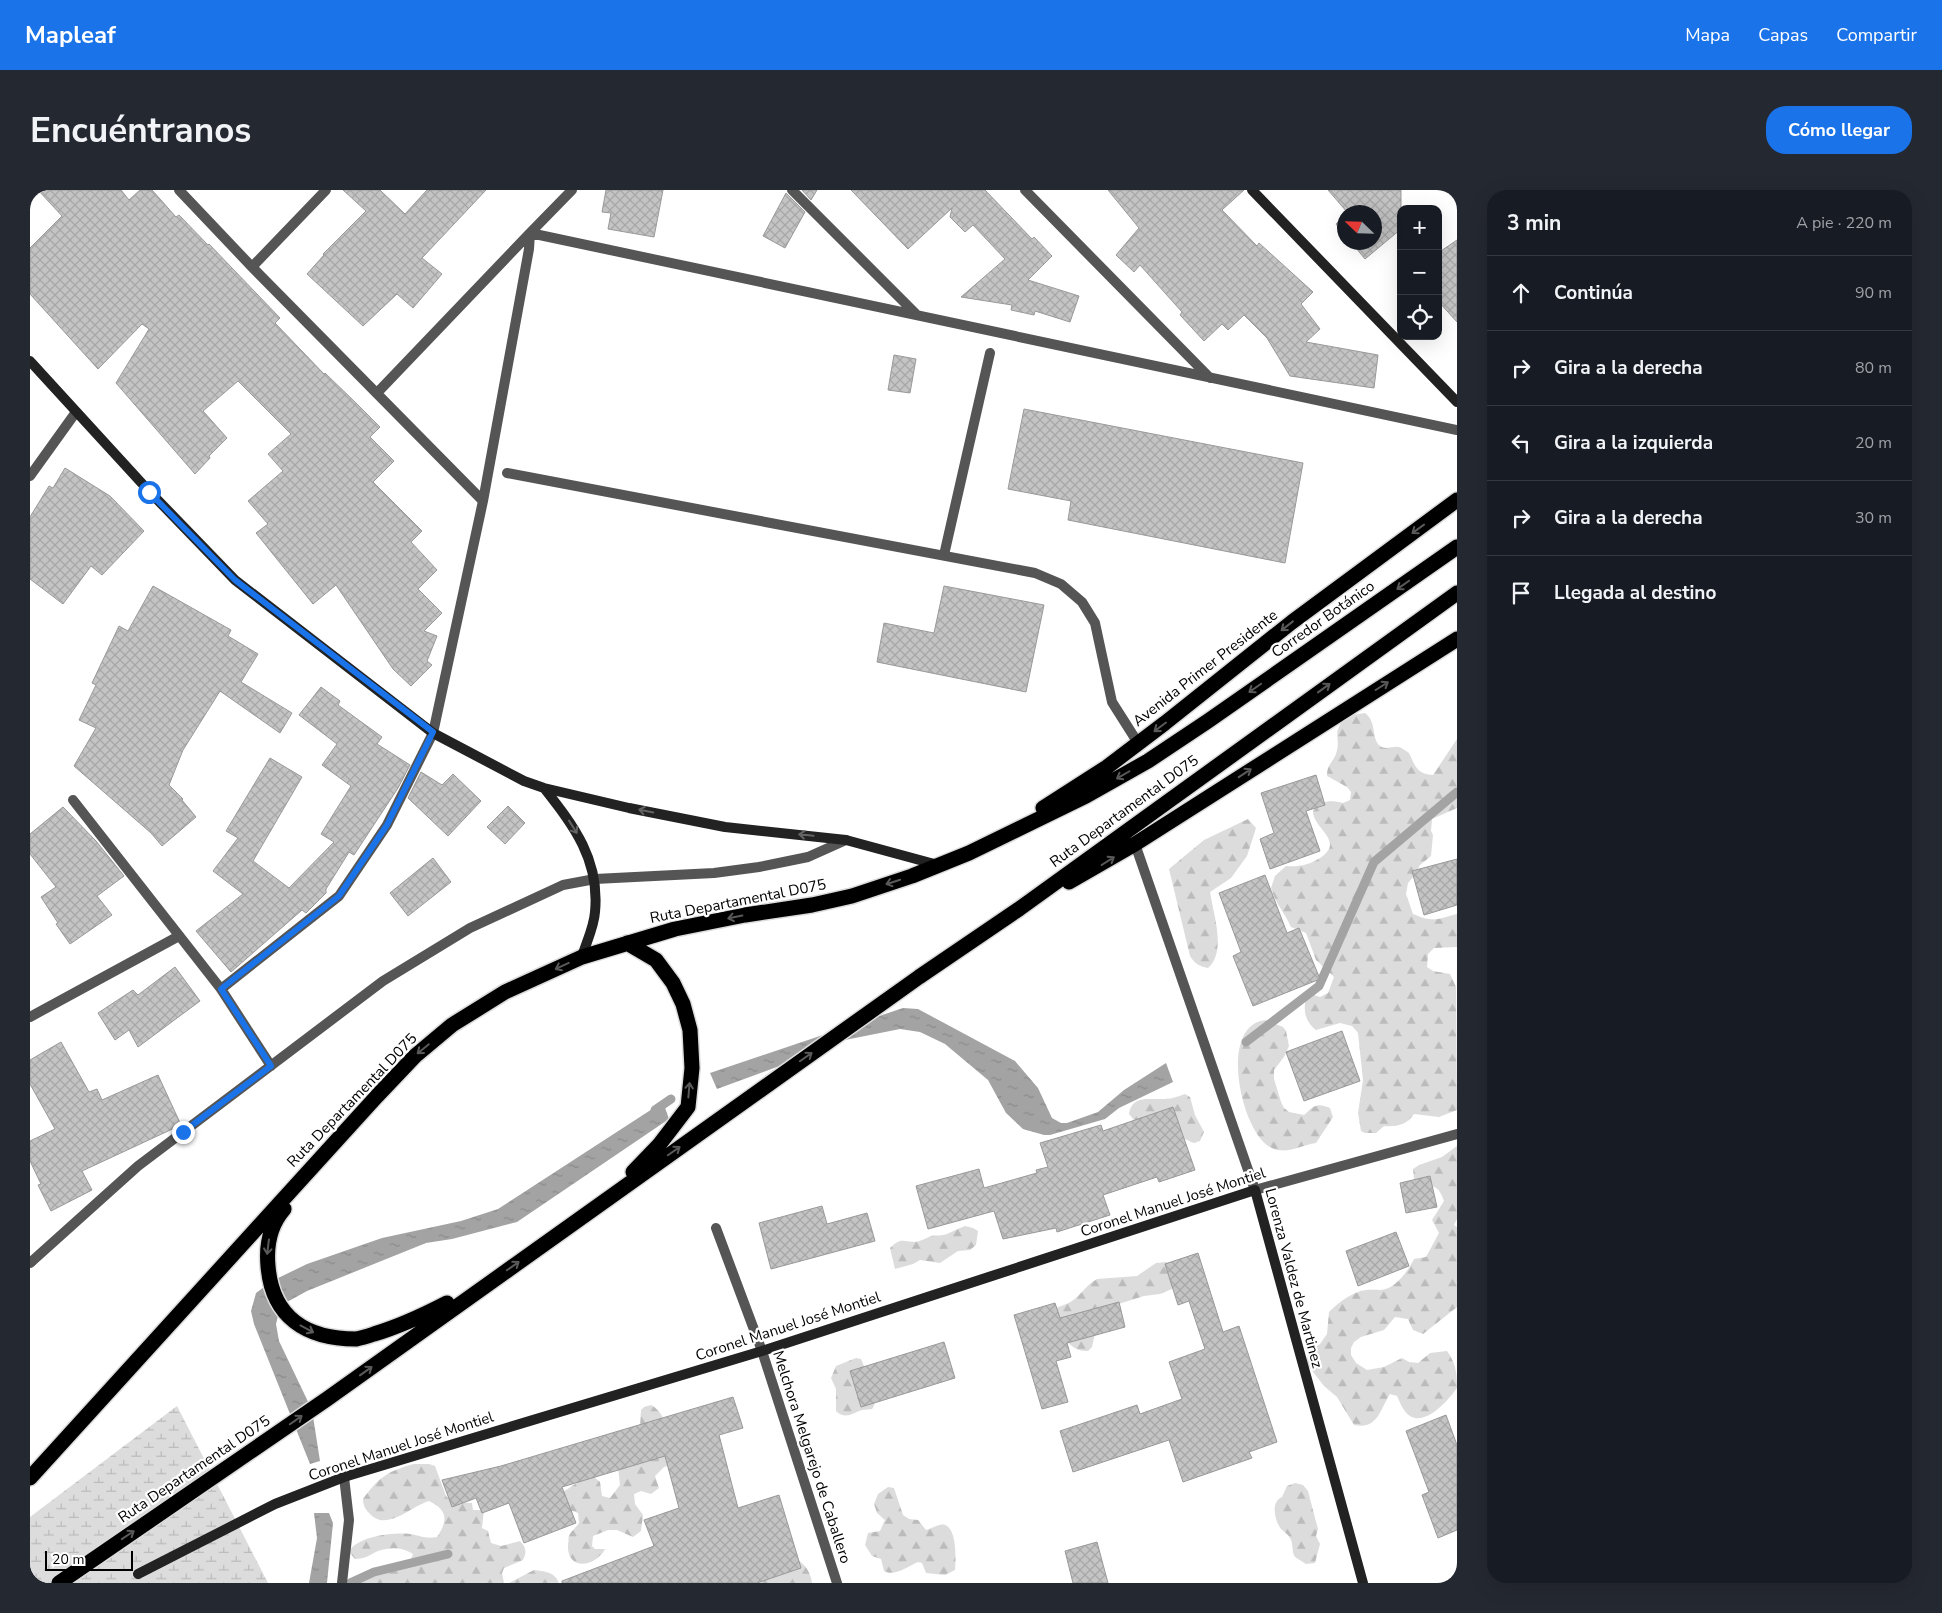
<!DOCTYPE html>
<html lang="es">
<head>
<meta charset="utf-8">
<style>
	body { margin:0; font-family:"Nunito Sans",sans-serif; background:#242831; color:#f1f3f6 }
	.controls { position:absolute; right:15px; top:15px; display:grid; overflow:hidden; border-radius:10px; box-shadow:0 5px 20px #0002 }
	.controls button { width:45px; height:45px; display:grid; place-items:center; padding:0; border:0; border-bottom:1px solid #363941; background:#171b24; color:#f1f3f6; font:25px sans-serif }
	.compass { position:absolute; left:1307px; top:15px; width:45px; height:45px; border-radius:50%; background:#171b24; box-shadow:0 5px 20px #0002; rotate:293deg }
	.scale { position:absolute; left:15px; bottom:12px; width:88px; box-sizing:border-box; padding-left:5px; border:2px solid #000; border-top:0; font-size:14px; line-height:18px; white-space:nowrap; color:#000; -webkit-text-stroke:4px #fff; paint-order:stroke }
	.stop { position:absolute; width:15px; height:15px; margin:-11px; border:4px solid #1a73e8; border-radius:50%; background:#fff }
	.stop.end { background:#1a73e8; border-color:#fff; box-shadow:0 1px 5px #0008 }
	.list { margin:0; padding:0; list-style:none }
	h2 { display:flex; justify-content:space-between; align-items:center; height:65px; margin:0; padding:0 20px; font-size:21px }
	h2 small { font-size:16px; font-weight:400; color:#9ea1a6 }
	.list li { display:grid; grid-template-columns:32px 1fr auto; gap:15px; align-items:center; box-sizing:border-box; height:75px; padding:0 20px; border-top:1px solid #363941 }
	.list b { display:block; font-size:19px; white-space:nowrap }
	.list em { font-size:16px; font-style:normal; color:#9ea1a6 }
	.icon { flex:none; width:28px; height:28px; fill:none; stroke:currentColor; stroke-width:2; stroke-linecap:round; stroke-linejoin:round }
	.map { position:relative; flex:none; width:1427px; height:1393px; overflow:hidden; border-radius:20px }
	header { display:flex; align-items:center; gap:30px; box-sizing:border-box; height:70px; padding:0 25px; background:#1a73e8; color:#fff }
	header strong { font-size:24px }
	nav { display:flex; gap:28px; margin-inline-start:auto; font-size:18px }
	.intro { display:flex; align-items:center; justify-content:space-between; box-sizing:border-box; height:120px; padding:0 30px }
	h1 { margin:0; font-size:35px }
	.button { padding:12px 22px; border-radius:20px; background:#1a73e8; color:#fff; font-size:18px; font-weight:700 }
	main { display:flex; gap:30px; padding:0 30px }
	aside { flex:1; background:#171b24; border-radius:20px; box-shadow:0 5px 20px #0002 }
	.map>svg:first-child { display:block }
	.forest { fill:url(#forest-firs) }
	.wetland { fill:url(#wetland-marsh) }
	.water { fill:url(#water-ripples) }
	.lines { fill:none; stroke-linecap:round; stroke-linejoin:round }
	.stream { stroke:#a3a3a3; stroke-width:9 }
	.building { fill:url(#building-cross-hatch); stroke:#999 }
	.highway-casing { stroke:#dbdbdb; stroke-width:18 }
	.lane { stroke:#555; stroke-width:10 }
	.street { stroke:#555; stroke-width:10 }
	.secondary { stroke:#222; stroke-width:10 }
	.highway { stroke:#000; stroke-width:15 }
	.oneway { stroke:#595959 }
	.oneway2 { stroke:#646464 }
	.route { stroke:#1a73e8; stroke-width:6 }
	.labels { text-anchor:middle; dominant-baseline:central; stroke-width:4.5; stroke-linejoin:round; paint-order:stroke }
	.street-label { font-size:15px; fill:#000; stroke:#fff }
</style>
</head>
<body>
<header>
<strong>Mapleaf</strong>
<nav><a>Mapa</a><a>Capas</a><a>Compartir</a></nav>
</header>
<div class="intro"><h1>Encuéntranos</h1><a class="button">Cómo llegar</a></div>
<main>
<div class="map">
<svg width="1427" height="1393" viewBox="0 0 1427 1393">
	<defs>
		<pattern id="forest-firs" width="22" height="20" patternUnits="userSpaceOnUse" patternTransform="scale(1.25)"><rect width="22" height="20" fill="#dcdcdc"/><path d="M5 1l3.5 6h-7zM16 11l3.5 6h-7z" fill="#bbb"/></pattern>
		<pattern id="wetland-marsh" width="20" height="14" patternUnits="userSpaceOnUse" patternTransform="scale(1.25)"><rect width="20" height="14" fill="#dcdcdc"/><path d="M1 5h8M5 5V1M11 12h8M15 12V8" fill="none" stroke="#bbb"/></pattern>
		<pattern id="water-ripples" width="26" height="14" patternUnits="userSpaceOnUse" patternTransform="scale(1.25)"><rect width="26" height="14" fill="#a3a3a3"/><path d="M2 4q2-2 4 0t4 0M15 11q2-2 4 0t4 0" fill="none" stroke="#8b8b8b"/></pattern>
		<pattern id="building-cross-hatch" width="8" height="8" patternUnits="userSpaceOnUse" patternTransform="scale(1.25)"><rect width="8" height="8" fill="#c4c4c4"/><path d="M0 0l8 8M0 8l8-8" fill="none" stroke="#a7a7a7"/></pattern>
	</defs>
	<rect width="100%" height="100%" fill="#fff"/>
	<!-- forest -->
	<path class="forest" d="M1335 523C1347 532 1341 547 1349 555 1355 561 1362 556 1369 557 1372 558 1376 561 1379 563 1385 575 1386 584 1403 585L1427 549V618L1402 629 1401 641 1403 645 1401 666 1390 675 1384 686 1378 693 1376 704 1383 724C1404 733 1407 729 1427 724V757L1404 758 1398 764 1397 777 1403 781 1420 784 1426 797 1427 920 1409 927 1384 924C1377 935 1366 937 1354 936L1346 943H1335L1331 941 1328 923 1333 890 1328 843 1322 836 1310 833 1286 840C1274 831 1272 817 1278 803L1290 807 1298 803 1304 787 1286 770 1276 743 1261 737C1255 723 1245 713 1241 698L1245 686 1256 676C1269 677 1279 675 1290 668 1316 651 1283 639 1283 621 1292 610 1300 610 1313 613L1320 610 1321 602 1317 597 1297 586C1297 574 1302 574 1306 564 1312 546 1300 546 1316 526Z
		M1218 629 1226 638 1217 666 1201 688 1180 702C1183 723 1197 762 1178 778 1169 776 1165 774 1160 766L1139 679 1174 650Z
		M1236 830 1253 837 1256 841 1259 856 1254 867 1244 880V889L1251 912 1254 918 1259 922 1274 925C1284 916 1286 912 1300 918L1303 927 1286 953C1272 955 1256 965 1242 958 1211 945 1187 834 1236 830Z
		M1155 904 1160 907 1165 925 1174 942 1170 951 1164 953 1108 929 1104 930 1099 924C1102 904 1120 910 1135 909 1142 909 1149 906 1155 904Z
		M1427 956V1029L1424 1035 1427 1037V1117L1393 1144 1383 1140 1378 1129 1365 1127 1354 1140 1331 1147 1324 1152 1321 1158V1165L1326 1173 1337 1180 1354 1177 1372 1168 1379 1172 1388 1173 1400 1163 1417 1161C1426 1173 1427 1184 1427 1198 1417 1212 1390 1243 1374 1220 1371 1216 1369 1210 1367 1206L1360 1204C1350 1219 1348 1240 1324 1235L1307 1207 1294 1196 1276 1173 1279 1161 1290 1154 1297 1144 1299 1122C1307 1114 1317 1106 1328 1102 1335 1099 1343 1100 1351 1100 1365 1099 1378 1081 1384 1069L1396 1067 1409 1043 1402 1030 1414 1011C1409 995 1403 996 1388 994L1384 989 1383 979 1389 975 1412 967Z
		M935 1036 943 1038 948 1041 946 1055 940 1060 928 1061 910 1073 890 1070 883 1074 865 1079 860 1058C872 1047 872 1052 885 1052 891 1051 896 1048 901 1046 905 1045 909 1046 913 1045 916 1045 929 1038 935 1036Z
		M1136 1072 1142 1075 1147 1085 1142 1099 1130 1104 1114 1106 1079 1117 1065 1143 1062 1157 1058 1161C1035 1162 1031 1138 1023 1121 1029 1115 1035 1116 1042 1111 1051 1105 1057 1094 1067 1089L1107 1086 1126 1073Z
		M826 1168 831 1169 834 1176V1184L845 1213 842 1219C838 1220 833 1219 829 1221 820 1225 814 1229 806 1221V1199L801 1188 806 1176Z
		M621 1215C640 1225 640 1256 641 1275L634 1277 625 1286 629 1298 621 1304 611 1301 604 1304 605 1314 613 1325 611 1341 603 1347 587 1340H578L563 1346 562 1356 565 1359H575C566 1377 536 1382 538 1354 539 1351 538 1348 539 1346 541 1341 546 1338 549 1333L548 1323 543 1321H537L533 1302 551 1290 563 1286 570 1292 572 1306 580 1308 590 1295 588 1277 610 1237 611 1220 614 1217Z
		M384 1274H399L405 1276 416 1306 422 1312 442 1313 443 1320H454L452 1338 458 1341 461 1353 471 1356 490 1351C496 1357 497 1362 493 1370L474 1378 472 1383 474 1393H329C346 1373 354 1377 379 1375L383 1364C372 1357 361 1357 348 1361 339 1365 336 1369 325 1369L319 1362C326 1346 365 1342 380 1344 392 1346 395 1349 407 1347 418 1331 418 1320 399 1311 381 1316 356 1343 339 1323 335 1319 333 1315 333 1309 349 1287 358 1281 384 1274Z
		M1265 1293 1273 1295 1278 1301 1285 1328 1288 1339 1286 1346 1290 1354 1285 1373 1276 1374 1265 1367C1261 1361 1264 1354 1260 1348 1258 1344 1254 1342 1251 1339 1245 1331 1240 1312 1252 1307L1257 1296Z
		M858 1297 864 1298 873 1325 879 1329 888 1330 896 1340C901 1339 910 1333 915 1335 927 1339 926 1370 925 1380L915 1385 896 1383 892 1373 888 1372C879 1376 864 1387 854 1381L851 1369 842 1366 835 1355 838 1343 850 1341 855 1330 847 1323 844 1314 848 1304Z
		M761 1366C773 1372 780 1379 782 1393H632Z
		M504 1380C514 1381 525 1382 529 1393H479Z"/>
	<!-- wetland -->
	<path class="wetland" d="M147 1216 238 1393H0V1327Z"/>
	<!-- water -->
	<path class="water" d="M873 818 888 819 985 871 1008 898 1022 928 1031 933H1037L1068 922 1094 900 1136 873 1143 892 1089 918 1075 929 1020 945H1014L993 939 976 923 958 890 915 854 890 842 870 839 780 857 752 875 687 899 680 883Z
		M633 912 639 929 487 1032 422 1049 396 1053 277 1101 257 1112 249 1122 246 1134 249 1151 282 1220 290 1271 280 1274 224 1134 221 1121 226 1103 242 1091 277 1074 352 1048 431 1031 468 1019Z
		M284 1323H299L303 1333 297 1393H279L287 1348Z"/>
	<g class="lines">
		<!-- stream -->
		<path class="stream" d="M1216 852 1289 796 1344 672 1427 602
			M625 920 641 909
			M320 1393 344 1382 418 1364"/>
	</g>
	<!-- building -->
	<path class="building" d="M8 0H91L99 10 110 0H122L146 27 149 25 178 55 179 54 250 128 245 133 294 184 295 183 326 213 350 237 340 247 364 271 343 292 392 341 381 352 407 380 388 399 412 423 394 441 407 446 397 471 402 475 381 496 363 479 306 395 283 414 226 343 238 334 218 311 253 281 238 264 261 244 208 191 173 221 197 248 179 266 180 268 165 284 86 193 119 139 112 134 68 179 0 104V58L32 26Z
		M313 0H350L375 24 397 0H456L392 68 412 84 383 118 367 104 333 136 277 84 294 65 293 64 336 21Z
		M576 0H633L624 47 578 39 581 23 572 22Z
		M772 0H787L781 10Z
		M821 0H955L1002 49 1004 47 1022 66 998 90 1049 106 1040 132 1005 121 1004 125 981 120 982 115 931 107 975 69 943 35 935 42 920 27 922 18 878 59Z
		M1078 0H1214L1192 20 1227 56 1229 53 1283 102 1271 114 1290 139 1276 152 1348 165 1344 198 1260 186 1237 148 1214 125 1198 140 1192 134 1174 151 1150 125 1152 122 1110 75 1104 82 1086 65 1109 38Z
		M1298 0H1371V39L1335 69 1321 52H1344V22H1317Z
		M756 3 775 22 755 58 733 46Z
		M1314 27V45L1306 34Z
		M1427 50V132L1408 111V63Z
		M864 165 886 169 880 203 858 200Z
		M994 219 1273 273 1255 373 1038 330 1041 311 978 299Z
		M35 278 80 306 114 341 72 385 61 376 33 414 0 389V327L19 296 23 298Z
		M123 396 201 440 198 446 228 464 211 492 262 523 250 543 190 501 153 560 139 595 153 609 152 610 166 627 132 656 121 643 44 576 66 538 49 530 66 495 62 493 89 436 98 441Z
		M914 396 1014 415 996 502 847 472 854 433 904 443Z
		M291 497 310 511 308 515 352 547 347 554 380 575 368 598 324 665 319 662 296 699V703L276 723 272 720 201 782 166 741 213 704 183 681 208 648 196 641 240 568 272 587 223 671 259 698 304 652 291 644 321 596 292 575 307 554 269 525Z
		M391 582 412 595 423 584 451 611 418 646 378 608Z
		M1286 585 1295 615 1276 621 1290 661 1240 679 1230 649 1244 643 1231 603Z
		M478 616 495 633 475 654 457 637Z
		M33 617 66 651 94 686 67 706 82 725 40 754 26 734 28 733 11 707 26 697 0 664V644Z
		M403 668 421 692 378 726 360 703Z
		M1427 669V715L1394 725 1382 681Z
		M1235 685 1257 743 1269 738 1290 789 1223 816 1203 766 1211 762 1189 703Z
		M145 777 170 811 108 857 99 840 85 850 68 823 103 800 108 805Z
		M1312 841 1330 891 1274 911 1256 862Z
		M31 852 59 902 67 899 72 910 128 885 151 935 52 981 62 1000 21 1021 8 995 11 994 0 971V951L25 939 0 894V870Z
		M1143 917 1165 980 1129 992 1127 987 1073 1005 1080 1025 1027 1042 1026 1038 973 1049 964 1021 898 1039 886 996 949 979 954 998 1007 983 1006 980 1018 977 1010 953 1071 935 1073 941Z
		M1400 986 1407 1017 1376 1023 1370 993Z
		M792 1016 797 1034 837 1023 845 1051 741 1079 729 1033Z
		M1366 1042 1379 1076 1328 1096 1316 1061Z
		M1168 1063 1193 1142 1209 1136 1247 1252 1219 1262 1222 1268 1153 1292 1139 1250 1043 1282 1030 1241 1107 1215 1110 1224 1152 1209 1139 1172 1175 1159 1159 1111 1148 1115 1135 1074Z
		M1089 1112 1095 1137 1037 1153 1041 1167 1026 1171 1038 1212 1012 1219 984 1125 1025 1113 1030 1128Z
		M914 1152 925 1188 831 1217 820 1181Z
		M703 1207 713 1238 689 1245 708 1318 749 1305 771 1378 727 1393H532V1391L624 1356 614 1330 649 1318 635 1266 532 1297 546 1333 494 1353 479 1313 452 1323 446 1308 422 1317 412 1290 471 1276Z
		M1416 1225 1427 1255V1340L1408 1348 1392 1305 1399 1302 1376 1241Z
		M1067 1352 1078 1393H1043L1035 1361Z"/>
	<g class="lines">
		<defs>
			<path id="highway" d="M1013 618 1077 577 1135 533 1262 432 1427 310
				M1039 692 1105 654 1427 449
				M597 753 626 770 643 793 653 814 660 840 662 878 658 917 629 955 603 982
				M254 1019C240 1035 236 1054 238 1076 242 1127 276 1149 326 1149 332 1148 338 1146 344 1144 371 1136 392 1126 417 1113
				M0 1288 347 906 385 866 422 835 475 802 552 767 645 739 715 725 782 715 822 706 882 686 939 663 1056 606 1118 571 1178 531 1427 357
				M29 1393 297 1209 889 787 989 719 1427 403"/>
		</defs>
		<!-- highway casing -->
		<use href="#highway" class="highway-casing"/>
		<!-- lane -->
		<path class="lane" d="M477 283 1005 383 1031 394 1052 412 1065 433 1082 512 1108 553
			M0 286 46 222
			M914 365 960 163
			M43 610 191 799 241 876
			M191 799 309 706 357 635 403 543
			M0 1073 108 976 353 791 440 738 533 695 565 689 684 683 729 677 778 667 816 650
			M312 1393 319 1330 314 1287"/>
		<!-- street -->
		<path class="street" d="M149 0 222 77 453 311
			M762 0 887 125
			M995 0 1180 188
			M222 77 296 0
			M347 203 500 43 1427 240
			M403 543 453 311 499 59 500 43 542 0
			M1105 654 1225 1000 1427 944
			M0 827 149 746
			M686 1038 732 1161 807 1393
			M0 1071 1 1072"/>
		<!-- secondary -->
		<path class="secondary" d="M1222 0 1427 212
			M0 171 118 300 205 390 403 543 494 591 514 598 599 618 695 637 816 650 908 675
			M514 598C544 636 570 670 565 722 564 737 556 753 552 767
			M108 1384 245 1314 314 1287 732 1161 1225 1000 1333 1393"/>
		<!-- highway -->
		<use href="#highway" class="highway"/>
	</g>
	<!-- one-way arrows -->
	<defs><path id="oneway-shaft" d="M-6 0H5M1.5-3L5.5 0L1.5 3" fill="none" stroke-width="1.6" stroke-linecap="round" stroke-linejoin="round" transform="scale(1.25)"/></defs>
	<g class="oneway">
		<use href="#oneway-shaft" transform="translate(1388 339) rotate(144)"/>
		<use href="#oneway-shaft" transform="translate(1373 395) rotate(145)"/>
		<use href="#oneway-shaft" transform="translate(1257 436) rotate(142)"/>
		<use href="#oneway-shaft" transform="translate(1352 496) rotate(-32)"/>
		<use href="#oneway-shaft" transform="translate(1225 498) rotate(145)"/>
		<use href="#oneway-shaft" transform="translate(1294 498) rotate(-36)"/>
		<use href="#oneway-shaft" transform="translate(1130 537) rotate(143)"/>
		<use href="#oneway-shaft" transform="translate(1215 583) rotate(-33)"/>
		<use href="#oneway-shaft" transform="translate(1093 585) rotate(150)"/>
		<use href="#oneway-shaft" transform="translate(1078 671) rotate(-32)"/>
		<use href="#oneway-shaft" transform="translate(863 692) rotate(162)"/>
		<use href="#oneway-shaft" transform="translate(705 727) rotate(169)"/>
		<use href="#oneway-shaft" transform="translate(532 776) rotate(155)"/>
		<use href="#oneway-shaft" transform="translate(393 859) rotate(141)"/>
		<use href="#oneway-shaft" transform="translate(776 867) rotate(-35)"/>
		<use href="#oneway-shaft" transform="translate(659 900) rotate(-85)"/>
		<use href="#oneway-shaft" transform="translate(644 961) rotate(-35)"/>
		<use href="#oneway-shaft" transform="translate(238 1057) rotate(97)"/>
		<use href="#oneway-shaft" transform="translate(483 1076) rotate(-35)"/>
		<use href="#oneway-shaft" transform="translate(277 1139) rotate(28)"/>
		<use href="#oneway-shaft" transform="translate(336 1181) rotate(-36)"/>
		<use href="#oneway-shaft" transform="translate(266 1230) rotate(-35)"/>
		<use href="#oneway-shaft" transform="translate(98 1345) rotate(-34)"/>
	</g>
	<g class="oneway2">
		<use href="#oneway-shaft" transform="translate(616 621) rotate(-169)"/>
		<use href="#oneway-shaft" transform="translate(543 637) rotate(58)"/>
		<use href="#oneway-shaft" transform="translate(776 645) rotate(-174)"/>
	</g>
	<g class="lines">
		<!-- route -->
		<path class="route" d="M119 302 205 390 403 542 357 635 309 706 191 799 241 876 153 942"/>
	</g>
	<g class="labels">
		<!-- street labels -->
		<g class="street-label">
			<text transform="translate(1293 429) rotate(-35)">Corredor Botánico</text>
			<text transform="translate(1175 478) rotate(-38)">Avenida Primer Presidente</text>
			<text transform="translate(1094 621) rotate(-36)">Ruta Departamental D075</text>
			<text transform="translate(708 711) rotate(-11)">Ruta Departamental D075</text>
			<text transform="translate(322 910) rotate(-46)">Ruta Departamental D075</text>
			<text transform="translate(1143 1012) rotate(-18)">Coronel Manuel José Montiel</text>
			<text transform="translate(1264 1088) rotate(75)">Lorenza Valdez de Martinez</text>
			<text transform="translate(758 1136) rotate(-18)">Coronel Manuel José Montiel</text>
			<text transform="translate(371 1256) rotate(-18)">Coronel Manuel José Montiel</text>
			<text transform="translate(782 1267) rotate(72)">Melchora Melgarejo de Caballero</text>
			<text transform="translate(164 1279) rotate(-34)">Ruta Departamental D075</text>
		</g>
	</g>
</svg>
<div class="controls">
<button>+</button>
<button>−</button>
<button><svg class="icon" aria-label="locate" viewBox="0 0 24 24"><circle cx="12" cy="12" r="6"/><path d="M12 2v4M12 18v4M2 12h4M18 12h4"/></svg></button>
</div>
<svg class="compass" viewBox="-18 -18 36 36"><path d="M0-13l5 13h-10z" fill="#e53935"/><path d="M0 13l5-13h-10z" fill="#9ea1a6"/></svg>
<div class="scale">20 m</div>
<div class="stop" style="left:119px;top:302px"></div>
<div class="stop end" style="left:153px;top:942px"></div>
</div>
<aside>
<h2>3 min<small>A pie · 220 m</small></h2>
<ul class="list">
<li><svg class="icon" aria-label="ahead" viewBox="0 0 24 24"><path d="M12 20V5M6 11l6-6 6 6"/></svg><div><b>Continúa</b></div><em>90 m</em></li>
<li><svg class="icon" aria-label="right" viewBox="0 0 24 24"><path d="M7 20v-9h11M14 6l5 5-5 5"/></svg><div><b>Gira a la derecha</b></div><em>80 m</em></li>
<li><svg class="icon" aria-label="left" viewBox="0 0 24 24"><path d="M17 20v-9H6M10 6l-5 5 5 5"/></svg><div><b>Gira a la izquierda</b></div><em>20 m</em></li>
<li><svg class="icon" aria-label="right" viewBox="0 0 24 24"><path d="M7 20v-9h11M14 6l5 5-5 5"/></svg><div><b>Gira a la derecha</b></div><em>30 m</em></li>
<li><svg class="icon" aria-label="arrive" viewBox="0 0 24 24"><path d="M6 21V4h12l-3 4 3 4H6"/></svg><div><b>Llegada al destino</b></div></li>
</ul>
</aside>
</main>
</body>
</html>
